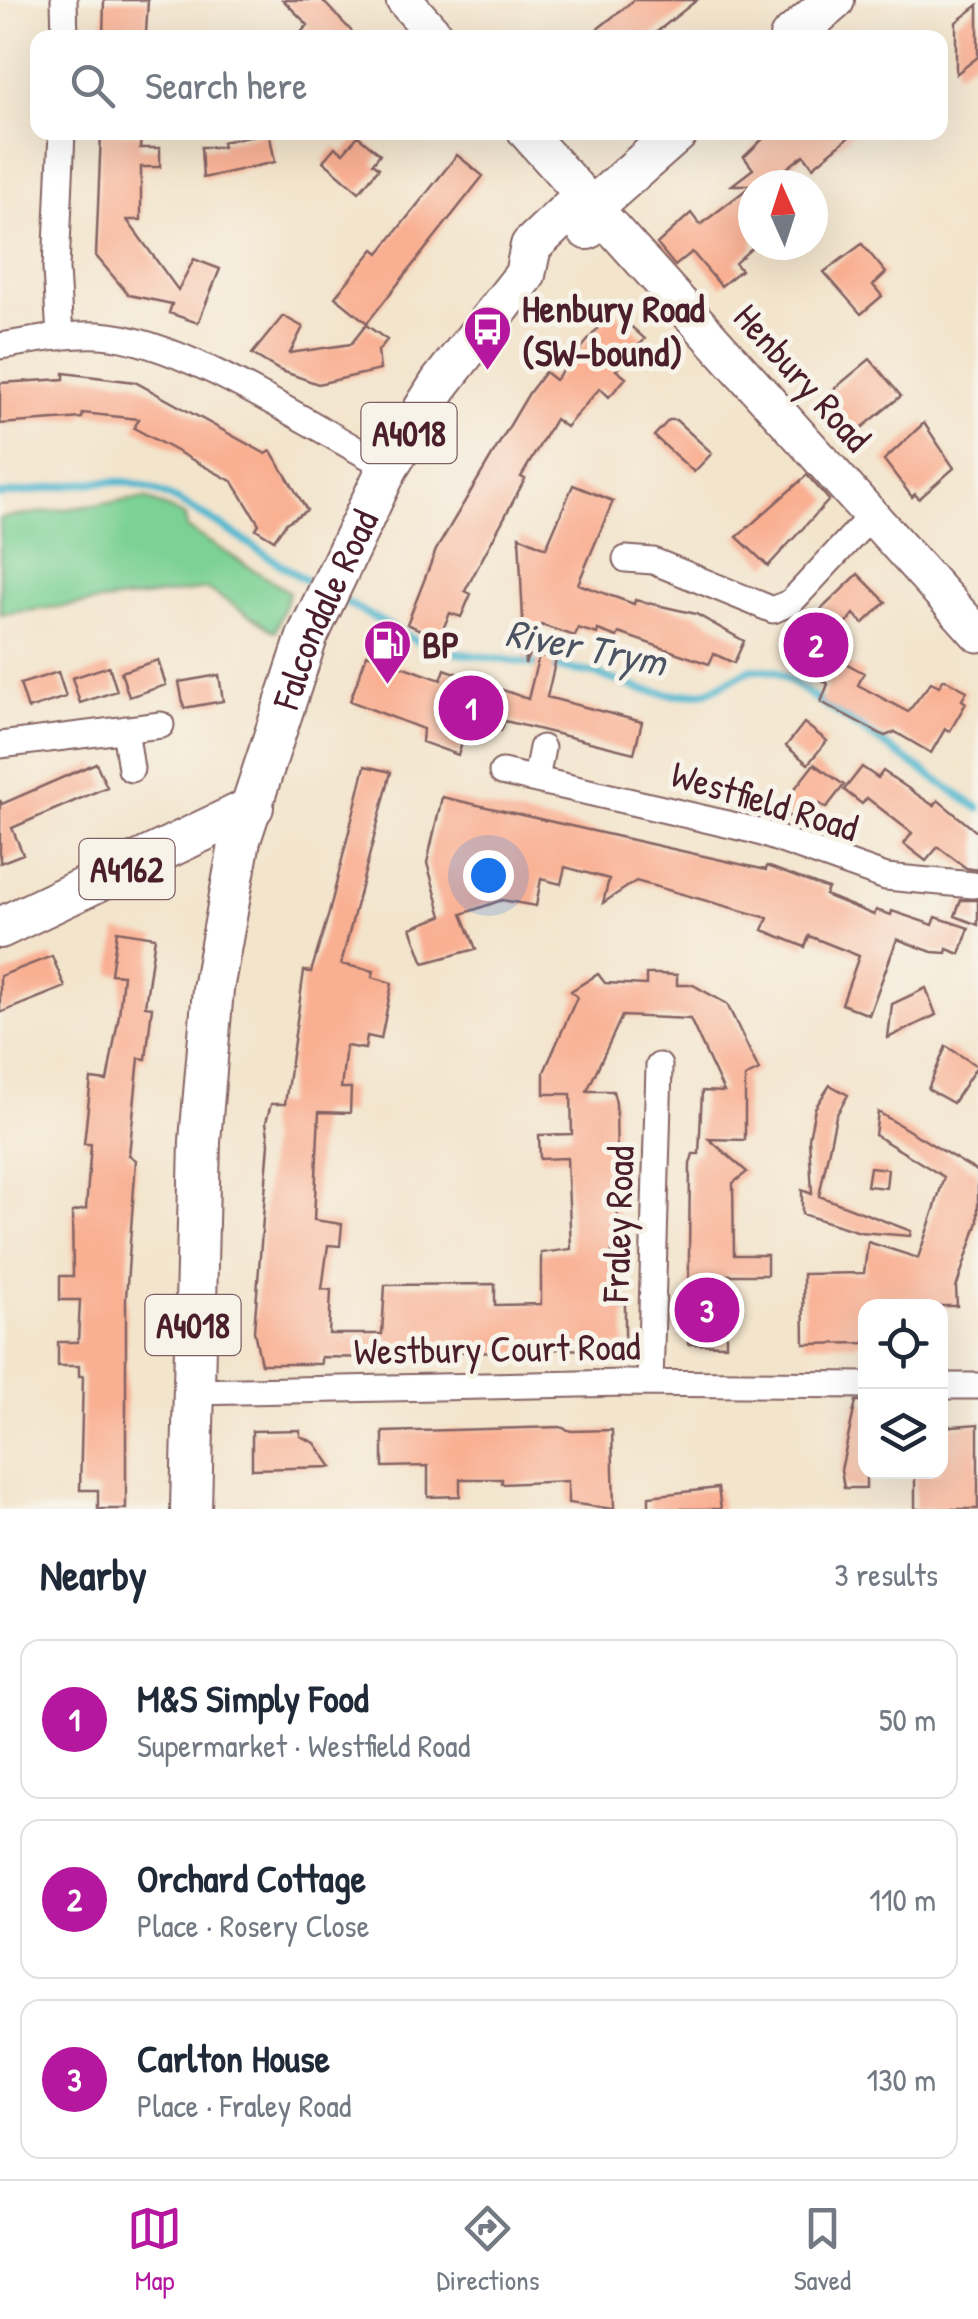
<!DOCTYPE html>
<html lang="en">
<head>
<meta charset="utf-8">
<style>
	body { margin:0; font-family:"Patrick Hand",sans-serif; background:#f6f6f7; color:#1f2937 }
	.controls { position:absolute; right:30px; bottom:30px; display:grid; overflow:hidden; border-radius:20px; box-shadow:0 10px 40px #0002 }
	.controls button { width:90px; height:90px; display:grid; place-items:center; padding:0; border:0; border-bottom:2px solid #e0e1e3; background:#fff; color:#1f2937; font:50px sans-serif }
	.compass { position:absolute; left:738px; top:170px; width:90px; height:90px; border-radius:50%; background:#fff; box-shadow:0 10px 40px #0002; rotate:357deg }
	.you { position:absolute; left:488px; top:875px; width:35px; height:35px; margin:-25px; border:8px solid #fff; border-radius:50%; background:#1a73e8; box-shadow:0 0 0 15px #1a73e833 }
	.badge { display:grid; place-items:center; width:65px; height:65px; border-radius:50%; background:#b5179e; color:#fff; font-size:32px; font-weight:700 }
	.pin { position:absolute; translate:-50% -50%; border:5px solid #fff; box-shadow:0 2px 10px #0006 }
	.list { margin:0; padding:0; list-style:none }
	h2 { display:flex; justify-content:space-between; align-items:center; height:130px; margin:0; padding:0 40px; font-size:42px }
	h2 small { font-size:32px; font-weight:400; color:#747a83 }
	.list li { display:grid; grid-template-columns:65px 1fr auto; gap:30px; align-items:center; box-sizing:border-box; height:160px; margin:0 20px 20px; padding:0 20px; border:2px solid #e0e1e3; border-radius:20px }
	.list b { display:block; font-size:38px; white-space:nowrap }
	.list p { margin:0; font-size:32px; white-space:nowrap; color:#747a83 }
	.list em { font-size:32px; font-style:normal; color:#747a83 }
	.icon { flex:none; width:55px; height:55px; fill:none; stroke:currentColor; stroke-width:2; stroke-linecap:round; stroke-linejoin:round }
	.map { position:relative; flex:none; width:978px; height:1509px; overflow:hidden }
	.search { position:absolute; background:#fff; box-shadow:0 10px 40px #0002; left:30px; right:30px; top:30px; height:110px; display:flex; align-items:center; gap:25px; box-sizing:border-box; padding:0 35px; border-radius:20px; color:#747a83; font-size:38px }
	.sheet { height:670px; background:#fff }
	nav { display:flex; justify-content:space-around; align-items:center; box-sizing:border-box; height:140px; border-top:2px solid #e0e1e3; background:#fff; font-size:28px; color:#747a83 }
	nav a { display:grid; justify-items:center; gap:5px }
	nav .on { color:#b5179e }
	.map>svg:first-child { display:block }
	.green { fill:#7cd195; stroke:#637860; stroke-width:2.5 }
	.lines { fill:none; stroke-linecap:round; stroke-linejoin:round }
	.stream { stroke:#50b7cf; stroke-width:8 }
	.building { fill:#f9af92 }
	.minor-casing { stroke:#856463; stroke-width:29 }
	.secondary-casing { stroke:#856463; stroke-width:39 }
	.primary-casing { stroke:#856463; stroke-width:44 }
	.minor { stroke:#fff; stroke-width:25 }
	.secondary { stroke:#fff; stroke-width:35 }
	.primary { stroke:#fff; stroke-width:40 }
	.labels { text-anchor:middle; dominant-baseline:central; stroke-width:10; stroke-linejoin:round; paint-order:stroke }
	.shield { fill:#f7f3e8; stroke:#7e5f64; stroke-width:2.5 }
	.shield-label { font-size:35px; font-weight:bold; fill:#4a1f2b }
	.poi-label { font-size:38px; font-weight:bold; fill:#4a1f2b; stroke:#f7f3e8; text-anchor:start }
	.street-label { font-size:38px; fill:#4a1f2b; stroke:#f7f3e8 }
	.water-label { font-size:40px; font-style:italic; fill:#4c5464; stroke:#f7f3e8 }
</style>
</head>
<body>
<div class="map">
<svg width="978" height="1509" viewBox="0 0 978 1509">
	<rect width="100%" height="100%" fill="#f7f3e8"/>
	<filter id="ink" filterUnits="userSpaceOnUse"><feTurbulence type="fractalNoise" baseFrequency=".01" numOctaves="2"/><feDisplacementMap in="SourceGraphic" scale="20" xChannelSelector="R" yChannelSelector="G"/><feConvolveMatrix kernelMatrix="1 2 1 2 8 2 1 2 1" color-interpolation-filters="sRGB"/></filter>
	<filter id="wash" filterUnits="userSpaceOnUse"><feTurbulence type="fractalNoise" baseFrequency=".0048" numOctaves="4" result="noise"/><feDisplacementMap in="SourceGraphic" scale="40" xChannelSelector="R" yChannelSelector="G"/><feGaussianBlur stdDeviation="2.25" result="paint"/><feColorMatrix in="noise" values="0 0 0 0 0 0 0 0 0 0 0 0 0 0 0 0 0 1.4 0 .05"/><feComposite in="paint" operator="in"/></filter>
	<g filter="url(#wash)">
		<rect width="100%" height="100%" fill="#f3e4cc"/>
		<!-- green -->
		<path class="green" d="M145 498 185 516 187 528 289 592 275 632 208 589 0 614V518Z"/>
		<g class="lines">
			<!-- stream -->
			<path class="stream" d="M0 495C39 491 83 480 122 482 172 484 269 560 317 587
				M338 598 431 649 593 673 643 690 677 695 707 692 752 669 775 671 978 808"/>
		</g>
		<g id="blocks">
			<!-- building -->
			<path class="building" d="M104 0H148L146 33H141V38H103Z
				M283 0H322L358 38H295L308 25Z
				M634 0H697L649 38H586Z
				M978 5V57L956 74V22Z
				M101 132 141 134 140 148H160V167H141V220H127L178 290 194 259 220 269 198 323 169 313 172 304 129 295 96 256Z
				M269 132 275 162 203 178 201 147H223L222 142Z
				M770 132H855L813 167 804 155 765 185H753V247L735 263 741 270 721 286 692 252 675 266 657 244 691 213 700 225 752 185H732L753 169 744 157Z
				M358 136 380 154 373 163 379 168 359 192 323 161 335 147 343 153Z
				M457 155 483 176 367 323 335 297 374 249 379 253Z
				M862 244 886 273 873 285 882 296 861 314 824 272Z
				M613 310 645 339 616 370 626 378 609 397 600 388 566 427 555 419 521 477 525 479 465 591 471 594 461 617 450 613 439 638 407 624 436 550 529 393 545 372 555 380Z
				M283 316 303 327 290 353 351 344 366 325 387 340 378 351 380 370 318 384 279 370 252 354Z
				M870 359 901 396 853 435 850 431 846 434 822 399Z
				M64 373 135 382 266 454 271 451 307 510 286 523 274 540 256 529 259 524 233 482 134 428 139 419 83 413 82 418 0 424V383L64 379Z
				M669 420H676L712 453 694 472 654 436Z
				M924 423 954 468 919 499 915 494 912 497 884 460Z
				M807 475 829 500 768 566 737 537Z
				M573 485 613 501 578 584 634 604 635 600 696 614 744 641 734 663 714 654 709 664 619 633 617 637 598 630 597 634 578 628 575 636 541 625 525 664 519 536 546 548Z
				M858 574 886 602 863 624 854 614 825 652 864 673 858 685 908 712 931 682 939 686 944 679 967 691 962 700 966 703 950 731 945 729 931 753 895 732 885 736 821 702 828 684 793 661 813 628 809 621Z
				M367 654 441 680 445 669 528 699 539 655 556 659 547 697 642 722 634 753 505 721 501 731 482 724 477 739 465 735 458 755 422 742 423 729 350 701Z
				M158 660 166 685 129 697 121 672Z
				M109 666 117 691 80 703 72 678Z
				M58 672 66 697 28 709 20 684Z
				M219 675 223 701 184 708 179 682Z
				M804 723 827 741 808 764 786 746Z
				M96 763 107 787 12 828 23 854 0 863V800L2 804Z
				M814 764 844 785 826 808 820 804 803 826 779 809Z
				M365 766 391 772 341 964 374 971 372 977 392 983 381 1039 367 1036 365 1049 346 1046 341 1088H351L350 1113 319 1112 314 1220 342 1224 340 1246 328 1245 322 1289 331 1290 329 1334H382L385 1285 495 1284V1305L541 1304V1253L571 1249 567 1158 540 1159 539 1135 572 1134 571 1094H544V1072L577 997 571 991 598 974 605 983 646 985V974H658L677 975V985H693L727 1004 759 1070 745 1077V1140L709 1139 747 1172 733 1183 734 1255H767V1275H726V1345L688 1344 690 1164 693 1154H699L702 1091 724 1092 690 1019 622 1016 587 1091H613L616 1103 618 1235 612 1247 613 1303H625V1344L603 1350 544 1349V1354L433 1351 380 1354V1358L321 1357V1364H261L254 1331 269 1143 266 1122 271 1104H285L304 971 311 972 329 913Z
				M862 767 878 778 883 771 934 806 938 800 978 833V870L966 868 938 847 926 861 904 844 912 833 867 798 862 804 844 790Z
				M442 797 766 870 767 866 828 889 825 895 874 915 876 910 891 915 892 911 933 925 936 917 969 928 960 954 947 949 946 953 932 952 897 939 869 1015 842 1004 859 956 809 936 805 947 763 930 768 918 636 881 603 903 609 879 565 867 561 884 541 879 536 906 502 900 462 914 476 949 424 963 411 928 442 916 427 863Z
				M961 900H978V925L955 916Z
				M117 931 155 937 145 1006 152 1007 146 1059 139 1058 129 1155 136 1160 126 1298V1509H98V1490H80L83 1376H79V1366H58V1342H78L80 1300H60V1276H73L72 1212 86 1209 91 1144H84L91 1079 107 1081 119 1015 123 975 111 974Z
				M52 956 65 987 0 1013V976Z
				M926 988 936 1015 888 1038 892 1004Z
				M946 1046 977 1066 953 1103 928 1089Z
				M830 1085 848 1095 836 1116 819 1196 911 1231 910 1236 860 1232 802 1214V1190L812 1194 809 1138 815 1108Z
				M878 1112 978 1172V1222L956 1288 957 1306H866V1343L804 1344 803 1274 864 1273 868 1242 918 1258 934 1210 944 1177 875 1135Z
				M870 1167 888 1169 886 1188 867 1186Z
				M856 1401H866V1488H844L841 1470Z
				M978 1424V1509H915V1472H940V1427Z
				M560 1427 571 1431 612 1430 614 1509 568 1503V1481L502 1484V1479H460V1496L428 1497V1466L383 1467V1432Z
				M300 1430V1436L315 1443 332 1467 252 1469V1431Z
				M718 1488 721 1509H649V1496Z"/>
		</g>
	</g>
	<g filter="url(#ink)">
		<use href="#blocks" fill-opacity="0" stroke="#856463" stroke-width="2.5"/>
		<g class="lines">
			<defs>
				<path id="minor" d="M64 0 65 38
					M60 337 56 269 62 132
					M0 346C33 341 67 333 100 335 183 340 312 427 388 467
					M626 559 653 561 773 610 791 602 871 516
					M125 729 131 769
					M0 745 161 725
					M502 772 753 830 886 877 973 885
					M536 779 542 748
					M650 1383 659 1066
					M940 1386H978
					M190 1392 626 1383 866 1385"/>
				<path id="secondary" d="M404 0 438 38
					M526 132 978 634"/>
				<g id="primary">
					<path d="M790 38 834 0"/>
					<path d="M587 229 594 206 678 132"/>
					<path d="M0 928 253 807"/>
					<path id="s1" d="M191 1509 200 1141 213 989 240 840 307 637 388 467 441 382 525 275 531 246 571 208 594 206"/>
				</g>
			</defs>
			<!-- minor casing -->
			<use href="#minor" class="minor-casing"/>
			<!-- secondary casing -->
			<use href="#secondary" class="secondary-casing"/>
			<!-- primary casing -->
			<use href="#primary" class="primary-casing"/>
			<!-- minor -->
			<use href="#minor" class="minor"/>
			<!-- secondary -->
			<use href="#secondary" class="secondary"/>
			<!-- primary -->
			<use href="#primary" class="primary"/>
		</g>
	</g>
	<!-- icons -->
	<defs>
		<symbol id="bus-pin" viewBox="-11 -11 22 30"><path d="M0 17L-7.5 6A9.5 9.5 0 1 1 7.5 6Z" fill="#b5179e" stroke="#f7f3e8"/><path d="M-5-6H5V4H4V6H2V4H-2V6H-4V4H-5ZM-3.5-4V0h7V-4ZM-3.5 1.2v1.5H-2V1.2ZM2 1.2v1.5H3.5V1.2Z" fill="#fff"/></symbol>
		<symbol id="fuel-pin" viewBox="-11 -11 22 30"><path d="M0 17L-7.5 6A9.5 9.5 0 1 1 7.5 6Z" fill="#b5179e" stroke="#f7f3e8"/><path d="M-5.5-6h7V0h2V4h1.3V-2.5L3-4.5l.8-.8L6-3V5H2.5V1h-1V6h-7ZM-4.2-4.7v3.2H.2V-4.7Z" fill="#fff"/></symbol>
	</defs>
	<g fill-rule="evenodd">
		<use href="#bus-pin" x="460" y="302" width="55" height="75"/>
		<use href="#fuel-pin" x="360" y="616" width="55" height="75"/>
	</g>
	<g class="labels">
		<!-- shield labels -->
		<g class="shield">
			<rect x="361.5" y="403" width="95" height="60" rx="8"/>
			<rect x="79.5" y="839" width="95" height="60" rx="8"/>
			<rect x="145.5" y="1295" width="95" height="60" rx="8"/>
		</g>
		<g class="shield-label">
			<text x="409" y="433">A4018</text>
			<text x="127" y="869">A4162</text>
			<text x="193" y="1325">A4018</text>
		</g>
		<!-- poi labels -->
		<g class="poi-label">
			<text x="522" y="308">Henbury Road<tspan x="522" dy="44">(SW-bound)</tspan></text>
			<text x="422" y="644">BP</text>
		</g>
		<!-- street labels -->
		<g class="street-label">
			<text transform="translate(803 377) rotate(48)">Henbury Road</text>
			<text stroke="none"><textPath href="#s1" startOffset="918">Falcondale Road</textPath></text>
			<text transform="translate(765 800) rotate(17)">Westfield Road</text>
			<text transform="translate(617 1224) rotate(-88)">Fraley Road</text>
			<text transform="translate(497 1348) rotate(-1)">Westbury Court Road</text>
		</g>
		<!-- water labels -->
		<g class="water-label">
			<text transform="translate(586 646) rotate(11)">River Trym</text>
		</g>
	</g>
</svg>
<div class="controls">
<button><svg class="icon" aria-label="locate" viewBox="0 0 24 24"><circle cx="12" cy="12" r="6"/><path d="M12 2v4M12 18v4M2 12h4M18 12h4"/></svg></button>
<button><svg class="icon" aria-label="layers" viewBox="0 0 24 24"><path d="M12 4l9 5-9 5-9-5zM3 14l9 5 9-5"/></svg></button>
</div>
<svg class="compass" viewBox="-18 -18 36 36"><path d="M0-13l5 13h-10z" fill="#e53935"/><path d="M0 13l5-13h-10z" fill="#747a83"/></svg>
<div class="you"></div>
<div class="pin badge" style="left:471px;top:708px">1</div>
<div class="pin badge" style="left:816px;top:645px">2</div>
<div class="pin badge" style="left:707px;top:1310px">3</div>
<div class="search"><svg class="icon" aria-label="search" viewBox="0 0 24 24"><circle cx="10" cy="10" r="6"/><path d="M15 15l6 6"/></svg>Search here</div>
</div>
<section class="sheet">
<h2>Nearby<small>3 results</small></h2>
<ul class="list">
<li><span class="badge">1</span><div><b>M&amp;S Simply Food</b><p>Supermarket · Westfield Road</p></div><em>50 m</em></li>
<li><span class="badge">2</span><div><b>Orchard Cottage</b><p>Place · Rosery Close</p></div><em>110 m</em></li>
<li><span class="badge">3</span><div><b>Carlton House</b><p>Place · Fraley Road</p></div><em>130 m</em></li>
</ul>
</section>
<nav>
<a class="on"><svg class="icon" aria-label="map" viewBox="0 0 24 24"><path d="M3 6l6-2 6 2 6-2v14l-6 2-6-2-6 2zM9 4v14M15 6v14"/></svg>Map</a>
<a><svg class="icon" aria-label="directions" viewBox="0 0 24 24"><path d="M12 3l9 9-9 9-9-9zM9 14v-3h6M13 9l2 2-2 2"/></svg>Directions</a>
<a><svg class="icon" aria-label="saved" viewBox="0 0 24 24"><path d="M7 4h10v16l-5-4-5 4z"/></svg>Saved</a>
</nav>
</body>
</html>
